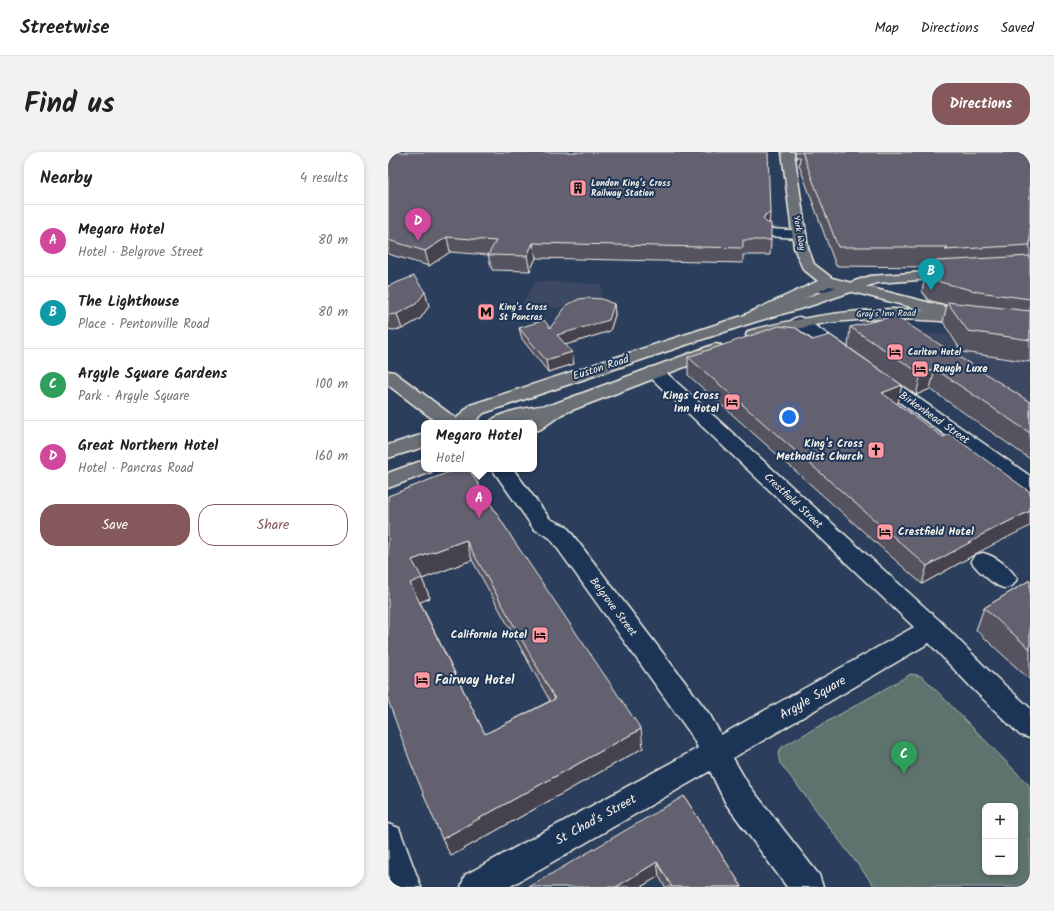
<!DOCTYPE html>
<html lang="en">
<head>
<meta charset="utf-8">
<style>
	body { margin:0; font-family:Kalam,sans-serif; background:#f2f2f2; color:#222 }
	.controls { position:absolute; right:12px; bottom:12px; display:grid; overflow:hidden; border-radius:8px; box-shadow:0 2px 6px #0003 }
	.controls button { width:36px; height:36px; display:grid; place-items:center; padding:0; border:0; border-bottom:1px solid #e0e0e0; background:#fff; color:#222; font:20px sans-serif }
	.you { position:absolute; left:401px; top:265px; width:14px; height:14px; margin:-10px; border:3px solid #fff; border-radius:50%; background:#1a73e8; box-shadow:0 0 0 6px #1a73e833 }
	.badge { display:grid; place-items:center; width:26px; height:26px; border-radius:50%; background:#85585c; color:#fff; font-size:13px; font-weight:700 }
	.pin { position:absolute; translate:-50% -33px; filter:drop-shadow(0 1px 2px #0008) }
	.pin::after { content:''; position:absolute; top:21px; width:14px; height:12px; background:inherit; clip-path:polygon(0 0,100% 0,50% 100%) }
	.popup { position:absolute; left:33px; top:268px; width:116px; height:52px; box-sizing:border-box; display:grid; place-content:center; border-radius:8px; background:#fff; filter:drop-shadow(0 1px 3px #0005); font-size:13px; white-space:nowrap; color:#767676 }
	.popup b { font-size:15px; color:#222 }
	.popup::after { content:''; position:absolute; left:50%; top:100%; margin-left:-8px; border:8px solid transparent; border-top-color:#fff }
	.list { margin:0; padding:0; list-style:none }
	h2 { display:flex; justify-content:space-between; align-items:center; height:52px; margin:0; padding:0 16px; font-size:17px }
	h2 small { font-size:13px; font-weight:400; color:#767676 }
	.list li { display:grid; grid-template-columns:26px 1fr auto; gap:12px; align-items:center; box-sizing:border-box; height:72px; padding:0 16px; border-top:1px solid #e0e0e0 }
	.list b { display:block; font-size:15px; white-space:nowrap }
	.list p { margin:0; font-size:13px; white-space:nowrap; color:#767676 }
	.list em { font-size:13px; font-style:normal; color:#767676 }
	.actions { display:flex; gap:8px; padding:12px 16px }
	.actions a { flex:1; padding:9px 0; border:1px solid #85585c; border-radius:16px; text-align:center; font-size:14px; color:#85585c }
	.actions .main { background:#85585c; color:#fff }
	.map { position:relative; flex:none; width:642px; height:735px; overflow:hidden; border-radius:16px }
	header { display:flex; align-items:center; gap:24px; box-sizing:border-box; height:56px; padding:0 20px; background:#fff; border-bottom:1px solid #e0e0e0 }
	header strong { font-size:19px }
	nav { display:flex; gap:22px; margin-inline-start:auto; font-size:14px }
	.intro { display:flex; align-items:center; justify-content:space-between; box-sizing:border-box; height:96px; padding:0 24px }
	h1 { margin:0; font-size:28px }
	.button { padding:10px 18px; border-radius:16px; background:#85585c; color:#fff; font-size:14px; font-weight:700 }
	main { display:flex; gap:24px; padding:0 24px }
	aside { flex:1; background:#fff; border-radius:16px; box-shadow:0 2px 6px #0003 }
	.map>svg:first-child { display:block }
	.built { fill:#3c4862 }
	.green { fill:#5f736e; stroke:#aab2ab; fill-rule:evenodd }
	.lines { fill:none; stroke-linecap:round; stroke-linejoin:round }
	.minor-casing { stroke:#f4f1e8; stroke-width:3 }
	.major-casing { stroke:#f4f1e8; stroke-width:3 }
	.highway-casing { stroke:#f4f1e8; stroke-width:3 }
	.minor { fill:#1d3557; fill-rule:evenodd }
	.major { fill:#6a7074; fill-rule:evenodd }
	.highway { fill:#6a7074; fill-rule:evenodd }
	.wall { fill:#55535f; stroke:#f4f1e8; fill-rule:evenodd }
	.shaded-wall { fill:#45434e; stroke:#f4f1e8 }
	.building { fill:#63606f; stroke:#f4f1e8; fill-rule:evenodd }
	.labels { text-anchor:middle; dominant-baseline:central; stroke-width:4; stroke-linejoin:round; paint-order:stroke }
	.far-poi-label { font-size:9px; font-weight:bold; fill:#f4f1e8; stroke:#1d3557; text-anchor:start }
	.far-street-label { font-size:9px; fill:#f4f1e8; stroke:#1d3557 }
	.street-label { font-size:11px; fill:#f4f1e8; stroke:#1d3557 }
	.poi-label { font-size:11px; font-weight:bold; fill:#f4f1e8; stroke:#1d3557; text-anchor:end }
	.near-poi-label { font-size:13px; font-weight:bold; fill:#f4f1e8; stroke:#1d3557; text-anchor:start }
	.near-street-label { font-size:13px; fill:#f4f1e8; stroke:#1d3557 }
</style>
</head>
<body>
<header>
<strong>Streetwise</strong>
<nav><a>Map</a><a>Directions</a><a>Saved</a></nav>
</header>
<div class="intro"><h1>Find us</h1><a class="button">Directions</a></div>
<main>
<aside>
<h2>Nearby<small>4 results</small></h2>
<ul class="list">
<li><span class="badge" style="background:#d1479c">A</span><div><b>Megaro Hotel</b><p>Hotel · Belgrove Street</p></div><em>80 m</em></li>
<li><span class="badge" style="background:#0f9aa8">B</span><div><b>The Lighthouse</b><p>Place · Pentonville Road</p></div><em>80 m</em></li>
<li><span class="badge" style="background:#2e9e5b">C</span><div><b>Argyle Square Gardens</b><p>Park · Argyle Square</p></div><em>100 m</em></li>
<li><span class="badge" style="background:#d1479c">D</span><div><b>Great Northern Hotel</b><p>Hotel · Pancras Road</p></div><em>160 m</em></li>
</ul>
<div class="actions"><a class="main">Save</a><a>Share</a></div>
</aside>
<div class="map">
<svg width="642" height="735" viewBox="0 0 642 735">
	<rect width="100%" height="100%" fill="#2b3e5c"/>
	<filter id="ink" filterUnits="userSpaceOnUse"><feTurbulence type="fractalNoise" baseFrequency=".025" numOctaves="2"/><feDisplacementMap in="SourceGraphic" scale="8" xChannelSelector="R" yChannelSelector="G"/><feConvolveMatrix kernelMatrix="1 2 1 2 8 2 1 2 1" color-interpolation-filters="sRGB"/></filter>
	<g filter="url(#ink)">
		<!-- built -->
		<path class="built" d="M148 129 214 132 213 154 131 156Z
			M531 181 548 182 642 195V307Z"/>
		<!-- green -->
		<path class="green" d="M523 522 533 524 538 528 642 634V735H487L392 611 390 602 394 595ZM597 654H627V720H597Z"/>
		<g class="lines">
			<defs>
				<path id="minor" d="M383 77 416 79 418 82 416 85 411 86 378 84 376 81 378 78Z
					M429 131H441L457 135 460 138 457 141 452 143 424 139 421 136 424 133Z
					M411 165 417 167 464 199 467 203 464 207 458 208 452 207 405 173 403 170 405 167Z
					M267 215 273 216 553 470 601 519 642 556V586L632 583 583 535 541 491 345 606 360 632 431 723 435 735H399L338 652 322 619 121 735H73L77 723 310 596 302 581 162 386 146 377 104 317H125L162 367 178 374 322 563 333 583 526 475 261 224 258 220 261 216Z
					M487 219 493 220 642 324V341L635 339 481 228 478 224 481 220Z
					M595 401C608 404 622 415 629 427L625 433C622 434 619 436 616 436 606 434 588 417 583 409L587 403Z
					M0 672 11 676 33 735H1Z"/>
				<path id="major" d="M394 0H406L420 96 426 112 444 126 590 163 592 166 590 169 584 171 442 134 366 170 360 172 354 170 352 167 354 164 430 129 415 117 406 96Z
					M0 219 6 220 69 267 72 271H50L0 233Z
					M167 252 174 254 176 258 174 262 142 266 129 271H101C110 258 152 254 167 252Z"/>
				<path id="highway" d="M567 118 572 119 574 122 572 125 489 131 422 154 363 171 96 261 85 271H64L82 253 351 165 410 148 482 124Z
					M504 157 571 160 642 169V179C574 170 506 162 438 171 413 175 390 182 366 188L360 187 358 183 360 179C410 166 452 159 504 157Z
					M327 192 333 193 336 197 333 201 174 262 153 277 146 279V271H138L160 254Z
					M36 282V295L0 306V293Z
					M36 308V317H45L43 320 0 336V321Z"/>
			</defs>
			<!-- minor casing -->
			<use href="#minor" class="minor-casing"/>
			<!-- major casing -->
			<use href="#major" class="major-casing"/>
			<!-- highway casing -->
			<use href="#highway" class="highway-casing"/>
			<!-- minor -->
			<use href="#minor" class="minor"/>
			<!-- major -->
			<use href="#major" class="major"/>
			<!-- highway -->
			<use href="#highway" class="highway"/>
		</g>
		<!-- wall -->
		<path class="wall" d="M0 0 383 88 382 103H355V111L148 106 142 119 104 118 100 103 62 100 41 114 0 102Z
			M407 0H642V210L574 200 555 170 559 153 540 148 534 139 538 120 543 115 448 114 411 13 412 5H408Z
			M0 134 37 140 41 154 32 167 14 177 5 178 0 177Z
			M226 152 227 163 222 179 177 193 186 212 160 220 134 187 131 176H162Z
			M462 175 642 250V307L542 237 528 243 460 195Z
			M300 205 514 233 510 251H508L587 402 584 404 534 432 300 223Z
			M82 319 255 596 63 704 0 344ZM84 408 162 549 97 582 32 450 42 446 34 427Z
			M642 428V528L588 478 596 456Z
			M296 644 354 735H277L271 724 253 735Z"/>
		<!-- shaded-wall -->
		<path class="shaded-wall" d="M382 61 381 76 375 67 377 63Z
			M59 85 62 100 41 114 37 99Z
			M145 91 148 106 142 119 139 104Z
			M37 140 41 154 32 167 14 177 9 162Z
			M226 152 227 163 222 179 171 195 169 183Z
			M184 200 186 212 160 220 158 208Z
			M547 217 542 237 528 243 533 222Z
			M514 233 510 251 491 259 494 241Z
			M642 359V374L587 402 584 404 534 432 539 414 593 383Z
			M78 388 84 408 34 427 42 446 30 451 22 431 24 408Z
			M253 577 255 596 63 704 54 687Z
			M269 710 271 724 253 735H228Z"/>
		<!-- building -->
		<path class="building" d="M0 0H380L382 61 377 63 375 67 379 71H383V88H355V96L145 91 139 104 100 103 108 89 59 85 37 99 0 88Z
			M414 0H642V93L557 98 560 95H450Z
			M642 104V147L591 140 544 128 538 120 547 109Z
			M26 124 37 140 28 152 9 162 0 163V134Z
			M199 146 214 147 226 152 221 168 169 183 184 200 158 208 131 176 156 168 162 176 179 153 191 147Z
			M559 150 642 159V188L580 179Z
			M507 164 642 250V281L547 217 533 222 462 175Z
			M391 174 408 176 424 188 442 183 514 233 494 241 555 285 562 282 642 340V359L593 383 590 386 539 414 300 205Z
			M69 317 82 319 126 389 253 577 54 687 22 609 0 548V344ZM78 388 167 547 97 582 22 431 34 426 24 408Z
			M642 428V497L596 456Z
			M296 644 354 735H284L269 710 228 735H141Z"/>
	</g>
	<!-- icons -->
	<defs>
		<symbol id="building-square" viewBox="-11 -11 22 22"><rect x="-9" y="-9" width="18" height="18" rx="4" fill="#ff9aa2" stroke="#1d3557"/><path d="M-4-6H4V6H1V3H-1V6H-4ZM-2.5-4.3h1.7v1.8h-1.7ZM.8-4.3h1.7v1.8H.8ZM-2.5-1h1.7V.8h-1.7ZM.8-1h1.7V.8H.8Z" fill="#111"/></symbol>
		<symbol id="metro-square" viewBox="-11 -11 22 22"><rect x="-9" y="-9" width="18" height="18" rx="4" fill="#ff9aa2" stroke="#1d3557"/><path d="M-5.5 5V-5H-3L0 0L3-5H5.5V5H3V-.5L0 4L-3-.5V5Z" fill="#111"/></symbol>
		<symbol id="hotel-square" viewBox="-11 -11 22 22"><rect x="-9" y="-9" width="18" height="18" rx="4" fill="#ff9aa2" stroke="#1d3557"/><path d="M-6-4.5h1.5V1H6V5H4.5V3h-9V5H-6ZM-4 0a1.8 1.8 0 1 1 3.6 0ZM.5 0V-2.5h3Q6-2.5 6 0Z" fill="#111"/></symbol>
		<symbol id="church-square" viewBox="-11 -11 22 22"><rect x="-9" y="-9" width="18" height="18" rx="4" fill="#ff9aa2" stroke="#1d3557"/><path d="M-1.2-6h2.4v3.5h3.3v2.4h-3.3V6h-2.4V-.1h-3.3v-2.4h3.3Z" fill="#111"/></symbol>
	</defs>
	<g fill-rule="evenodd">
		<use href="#building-square" x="180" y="26" width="20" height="20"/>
		<use href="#metro-square" x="88" y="150" width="20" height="20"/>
		<use href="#hotel-square" x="497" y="190" width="20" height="20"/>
		<use href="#hotel-square" x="522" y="207" width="20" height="20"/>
		<use href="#hotel-square" x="334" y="240" width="20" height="20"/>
		<use href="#church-square" x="478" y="288" width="20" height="20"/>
		<use href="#hotel-square" x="487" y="370" width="20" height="20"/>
		<use href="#hotel-square" x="142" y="473" width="20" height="20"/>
		<use href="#hotel-square" x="24" y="518" width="20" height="20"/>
	</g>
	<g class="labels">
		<!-- far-poi labels -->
		<g class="far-poi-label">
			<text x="203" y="31">London King's Cross<tspan x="203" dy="10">Railway Station</tspan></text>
			<text x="111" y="155">King's Cross<tspan x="111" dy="10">St Pancras</tspan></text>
			<text x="520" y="200">Carlton Hotel</text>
		</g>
		<!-- far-street labels -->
		<g class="far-street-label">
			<text transform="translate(411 81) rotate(80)">York Way</text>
			<text transform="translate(498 162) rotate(-1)">Gray's Inn Road</text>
		</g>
		<!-- street labels -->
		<g class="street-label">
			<text transform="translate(213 216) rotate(-18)">Euston Road</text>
			<text transform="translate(546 266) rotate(35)">Birkenhead Street</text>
			<text transform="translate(405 349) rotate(43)">Crestfield Street</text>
			<text transform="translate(225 455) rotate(53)">Belgrove Street</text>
		</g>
		<!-- poi labels -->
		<g class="poi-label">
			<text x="545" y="217" text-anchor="start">Rough Luxe</text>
			<text x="331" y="244">Kings Cross<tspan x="331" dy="13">Inn Hotel</tspan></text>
			<text x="475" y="292">King's Cross<tspan x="475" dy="13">Methodist Church</tspan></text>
			<text x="510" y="380" text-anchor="start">Crestfield Hotel</text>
			<text x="139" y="483">California Hotel</text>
		</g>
		<!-- near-poi labels -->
		<g class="near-poi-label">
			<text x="47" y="528">Fairway Hotel</text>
		</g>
		<!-- near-street labels -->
		<g class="near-street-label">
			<text transform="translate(425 546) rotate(-30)">Argyle Square</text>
			<text transform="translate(208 668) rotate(-29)">St Chad's Street</text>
		</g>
	</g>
</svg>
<div class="controls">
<button>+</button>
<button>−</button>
</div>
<div class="you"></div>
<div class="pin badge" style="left:91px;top:366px;background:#d1479c">A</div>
<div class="popup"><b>Megaro Hotel</b>Hotel</div>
<div class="pin badge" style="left:543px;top:139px;background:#0f9aa8">B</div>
<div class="pin badge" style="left:516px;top:622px;background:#2e9e5b">C</div>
<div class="pin badge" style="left:30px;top:89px;background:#d1479c">D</div>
</div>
</main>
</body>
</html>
